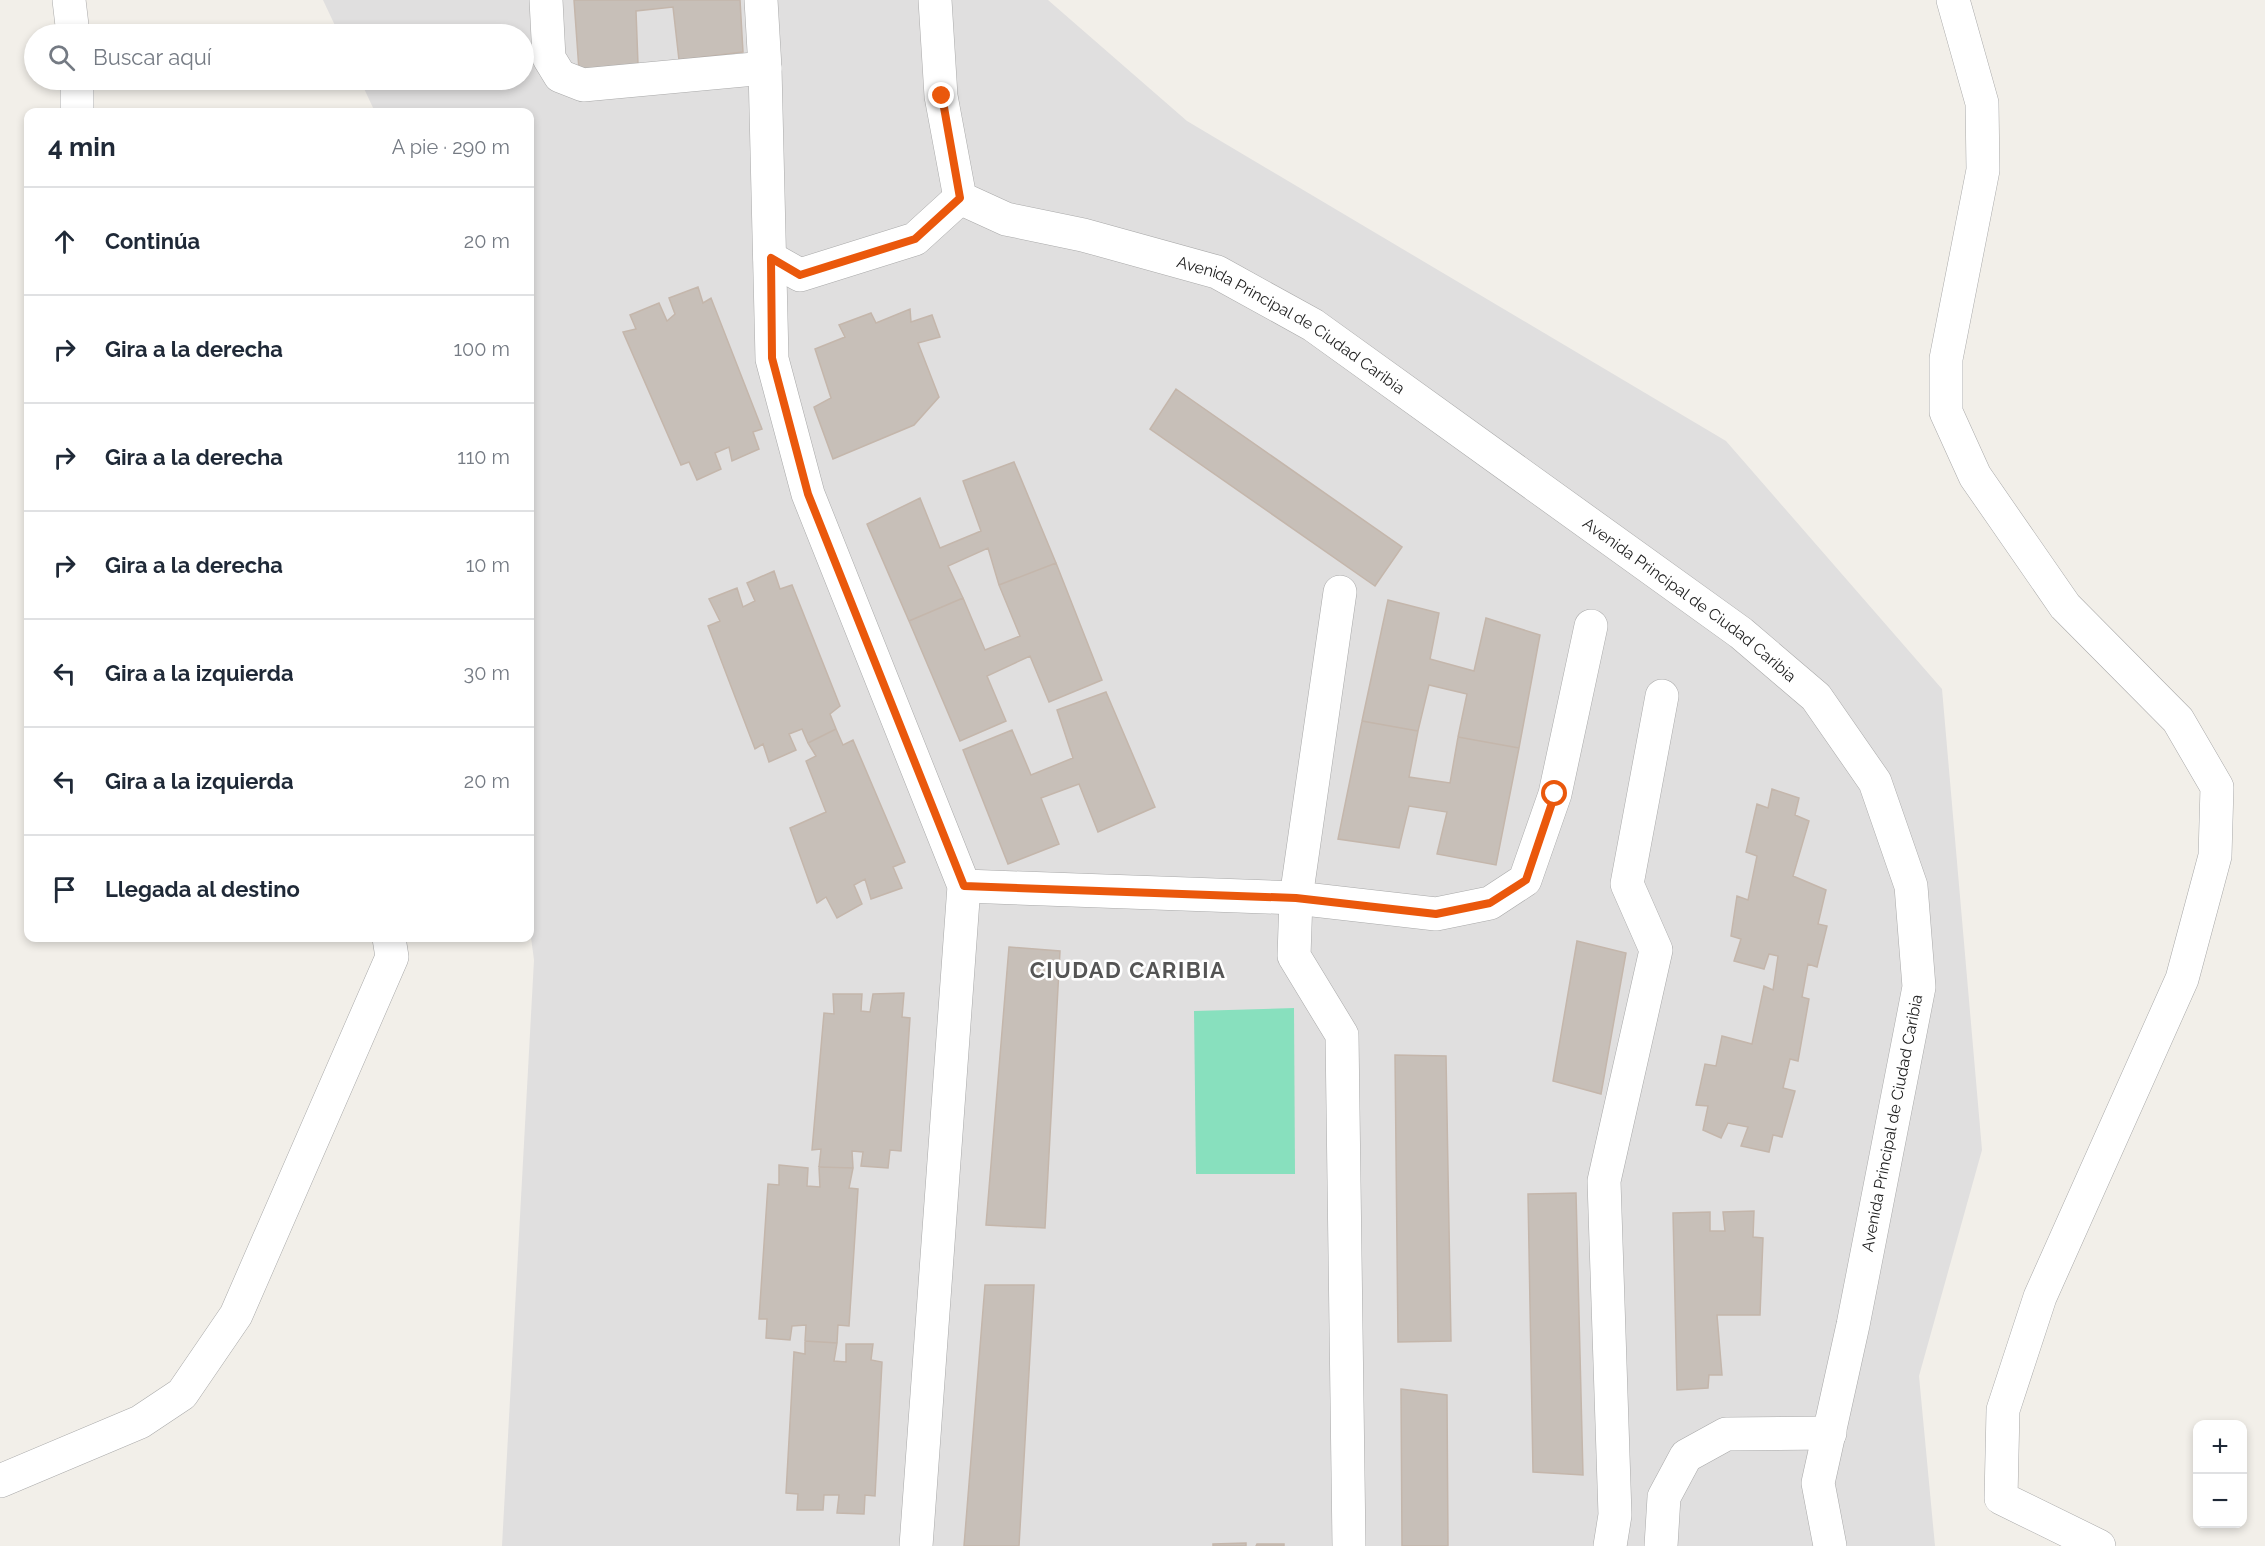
<!DOCTYPE html>
<html lang="es">
<head>
<meta charset="utf-8">
<style>
	body { margin:0; font-family:Raleway,sans-serif; background:#f2f2f3; color:#1f2937 }
	.controls { position:absolute; right:18px; bottom:18px; display:grid; overflow:hidden; border-radius:12px; box-shadow:0 3px 9px #0003 }
	.controls button { width:54px; height:54px; display:grid; place-items:center; padding:0; border:0; border-bottom:2px solid #e0e1e3; background:#fff; color:#1f2937; font:30px sans-serif }
	.stop { position:absolute; width:18px; height:18px; margin:-14px; border:4px solid #ea580c; border-radius:50%; background:#fff }
	.stop.end { background:#ea580c; border-color:#fff; box-shadow:0 2px 6px #0008 }
	.list { margin:0; padding:0; list-style:none }
	h2 { display:flex; justify-content:space-between; align-items:center; height:78px; margin:0; padding:0 24px; font-size:26px }
	h2 small { font-size:20px; font-weight:400; color:#747a83 }
	.list li { display:grid; grid-template-columns:39px 1fr auto; gap:18px; align-items:center; box-sizing:border-box; height:108px; padding:0 24px; border-top:2px solid #e0e1e3 }
	.list b { display:block; font-size:22px; white-space:nowrap }
	.list em { font-size:20px; font-style:normal; color:#747a83 }
	.icon { flex:none; width:33px; height:33px; fill:none; stroke:currentColor; stroke-width:2; stroke-linecap:round; stroke-linejoin:round }
	.map { position:relative; flex:none; width:2265px; height:1546px; overflow:hidden }
	.search { position:absolute; background:#fff; box-shadow:0 3px 9px #0003; left:24px; top:24px; width:510px; height:66px; display:flex; align-items:center; gap:15px; box-sizing:border-box; padding:0 21px; border-radius:33px; color:#747a83; font-size:22px }
	.panel { position:absolute; background:#fff; box-shadow:0 3px 9px #0003; left:24px; top:108px; width:510px; height:834px; border-radius:12px }
	.map>svg:first-child { display:block }
	.residential { fill:#e0dfdf }
	.pitch { fill:#88e0be }
	.building { fill:#c7bfb8; stroke:#c4b6ab; stroke-width:1.5 }
	.lines { fill:none; stroke-linecap:round; stroke-linejoin:round }
	.minor-casing { stroke:#a9a9a9; stroke-width:34 }
	.minor { stroke:#fff; stroke-width:33 }
	.route { stroke:#ea580c; stroke-width:8 }
	.labels { text-anchor:middle; dominant-baseline:central; stroke-width:5; stroke-linejoin:round; paint-order:stroke }
	.street-label { font-size:16px; fill:#222; stroke:#fff }
	.district-label { font-size:22px; font-weight:bold; letter-spacing:1.5px; fill:#555; stroke:#fff }
</style>
</head>
<body>
<div class="map">
<svg width="2265" height="1546" viewBox="0 0 2265 1546">
	<rect width="100%" height="100%" fill="#f2efe9"/>
	<!-- residential -->
	<path class="residential" d="M323 0H1048L1187 121 1726 441 1942 689 1982 1150 1919 1376 1935 1546H502L534 960 530 930V112H375L360 80H524V34H339Z"/>
	<!-- pitch -->
	<path class="pitch" d="M1294 1008 1295 1174H1196L1194 1011Z"/>
	<!-- building -->
	<path class="building" d="M574 0H740L743 52 679 60 673 7 636 11 638 64 579 70Z
		M698 287 703 303 711 298 762 429 753 432 759 449 732 461 729 447 715 453 721 469 697 480 689 462 681 465 623 332 636 329 630 315 659 303 667 321 675 314 669 298Z
		M910 309 911 322 932 315 940 337 918 343 939 397 914 425 833 459 814 407 831 398 815 349 845 337 839 325 871 313 876 323Z
		M1176 389 1402 547 1375 586 1150 429Z
		M1014 462 1056 563 999 585 988 548 948 566 963 598 909 621 867 524 920 498 940 548 981 531 963 481Z
		M1056 563 1102 680 1049 702 1030 656 987 676 1006 721 960 741 909 621 963 598 985 650 1020 636 999 585Z
		M774 571 780 589 792 585 840 706 830 714 836 729 808 743 802 729 789 734 796 750 769 762 763 744 755 749 708 626 720 621 709 599 737 588 743 607 755 601 747 583Z
		M1388 600 1439 613 1430 659 1474 671 1486 618 1540 635 1519 748 1458 737 1467 694 1429 685 1418 731 1362 721Z
		M1106 692 1155 807 1098 832 1079 784 1041 798 1059 844 1008 864 963 750 1012 730 1031 775 1073 758 1057 710Z
		M1362 721 1418 731 1409 777 1450 783 1458 737 1519 748 1496 865 1437 854 1447 812 1409 806 1399 848 1338 839Z
		M836 729 843 745 853 740 905 862 893 867 902 888 871 899 865 879 854 885 862 904 837 918 826 897 817 903 790 828 826 812 806 761 816 756 808 743Z
		M1772 789 1799 798 1795 815 1809 821 1793 876 1826 890 1818 924 1827 926 1817 967 1808 964 1802 997 1809 999 1798 1061 1790 1059 1783 1088 1795 1091 1782 1137 1773 1135 1769 1152 1741 1146 1748 1127 1728 1123 1721 1138 1703 1130 1708 1106 1696 1105 1705 1064 1716 1066 1722 1036 1752 1044 1764 986 1773 990 1778 956 1769 954 1764 969 1734 961 1741 939 1731 936 1737 896 1748 900 1757 856 1746 852 1757 804 1768 808Z
		M1577 941 1626 953 1601 1094 1553 1081Z
		M1009 947 1060 951 1045 1228 986 1225Z
		M904 993 902 1017 910 1018 901 1151 890 1150 888 1168 861 1166 863 1152 852 1151 853 1168 819 1167 821 1149 812 1150 824 1013 834 1014 833 994H862L861 1011 870 1012 873 994Z
		M1395 1055 1446 1056 1451 1341 1398 1342Z
		M779 1165 808 1168 807 1186 820 1187 819 1167 853 1168 849 1188 858 1189 849 1326 838 1325 837 1343 805 1341 806 1325 792 1326 790 1340 766 1338 767 1319H759L768 1184 779 1185Z
		M1576 1193 1583 1475 1533 1472 1528 1194Z
		M1754 1211 1753 1237 1763 1238 1760 1315H1717L1722 1375H1709L1708 1388 1677 1390 1673 1213 1710 1212V1231H1725L1723 1212Z
		M985 1285H1034L1019 1546H964Z
		M805 1341 837 1343 834 1361 846 1362V1344H873L871 1360 882 1362 875 1496 865 1495 864 1514 837 1513 839 1495H824L823 1510H797L798 1494 786 1493 794 1352 805 1354Z
		M1401 1389 1447 1395 1448 1546H1402Z
		M1246 1543V1546H1213V1544Z
		M1257 1544H1284V1546H1256Z"/>
	<g class="lines">
		<defs>
			<g id="minor">
				<path d="M69 0 73 34"/>
				<path d="M546 0 549 58 560 76 583 85 765 68"/>
				<path d="M761 0 765 68 772 359 808 494 964 886 916 1546"/>
				<path id="s1" d="M935 0 941 96 960 198 1006 219 1083 235 1217 272 1313 325 1741 633 1816 697 1875 782 1911 886 1919 987 1853 1325 1818 1483 1830 1546"/>
				<path d="M1953 0 1982 103 1983 170 1946 359V412L1975 476 2065 606 2178 720 2217 787 2215 856 2182 979 2040 1297 2003 1410 2001 1498 2099 1546"/>
				<path d="M77 80V112"/>
				<path d="M770 258 800 275 915 239 960 198"/>
				<path d="M1340 592 1296 898 1294 956 1342 1035 1349 1546"/>
				<path d="M964 886 1296 898 1436 914 1490 903 1525 880 1555 794 1591 626"/>
				<path d="M0 1481 140 1422 182 1394 236 1315 392 957 389 938"/>
				<path d="M1610 1546 1615 1515 1604 1181 1656 950 1627 884 1662 696"/>
				<path d="M1661 1546 1664 1497 1686 1456 1726 1434 1830 1433"/>
			</g>
		</defs>
		<!-- minor casing -->
		<use href="#minor" class="minor-casing"/>
		<!-- minor -->
		<use href="#minor" class="minor"/>
	</g>
	<g class="lines">
		<!-- route -->
		<path class="route" d="M942 96 960 198 915 239 800 275 771 258 772 358 808 494 964 886 1296 898 1436 914 1490 903 1526 880 1555 794"/>
	</g>
	<g class="labels">
		<!-- street labels -->
		<g class="street-label">
			<text stroke="none"><textPath href="#s1" startOffset="558">Avenida Principal de Ciudad Caribia</textPath></text>
			<text stroke="none"><textPath href="#s1" startOffset="1044">Avenida Principal de Ciudad Caribia</textPath></text>
			<text transform="translate(1892 1123) rotate(-79)">Avenida Principal de Ciudad Caribia</text>
		</g>
		<!-- district labels -->
		<g class="district-label">
			<text x="1128" y="970">CIUDAD CARIBIA</text>
		</g>
	</g>
</svg>
<div class="controls">
<button>+</button>
<button>−</button>
</div>
<div class="stop" style="left:1555px;top:794px"></div>
<div class="stop end" style="left:942px;top:96px"></div>
<div class="search"><svg class="icon" aria-label="search" viewBox="0 0 24 24"><circle cx="10" cy="10" r="6"/><path d="M15 15l6 6"/></svg>Buscar aquí</div>
<section class="panel">
<h2>4 min<small>A pie · 290 m</small></h2>
<ul class="list">
<li><svg class="icon" aria-label="ahead" viewBox="0 0 24 24"><path d="M12 20V5M6 11l6-6 6 6"/></svg><div><b>Continúa</b></div><em>20 m</em></li>
<li><svg class="icon" aria-label="right" viewBox="0 0 24 24"><path d="M7 20v-9h11M14 6l5 5-5 5"/></svg><div><b>Gira a la derecha</b></div><em>100 m</em></li>
<li><svg class="icon" aria-label="right" viewBox="0 0 24 24"><path d="M7 20v-9h11M14 6l5 5-5 5"/></svg><div><b>Gira a la derecha</b></div><em>110 m</em></li>
<li><svg class="icon" aria-label="right" viewBox="0 0 24 24"><path d="M7 20v-9h11M14 6l5 5-5 5"/></svg><div><b>Gira a la derecha</b></div><em>10 m</em></li>
<li><svg class="icon" aria-label="left" viewBox="0 0 24 24"><path d="M17 20v-9H6M10 6l-5 5 5 5"/></svg><div><b>Gira a la izquierda</b></div><em>30 m</em></li>
<li><svg class="icon" aria-label="left" viewBox="0 0 24 24"><path d="M17 20v-9H6M10 6l-5 5 5 5"/></svg><div><b>Gira a la izquierda</b></div><em>20 m</em></li>
<li><svg class="icon" aria-label="arrive" viewBox="0 0 24 24"><path d="M6 21V4h12l-3 4 3 4H6"/></svg><div><b>Llegada al destino</b></div></li>
</ul>
</section>
</div>
</body>
</html>
